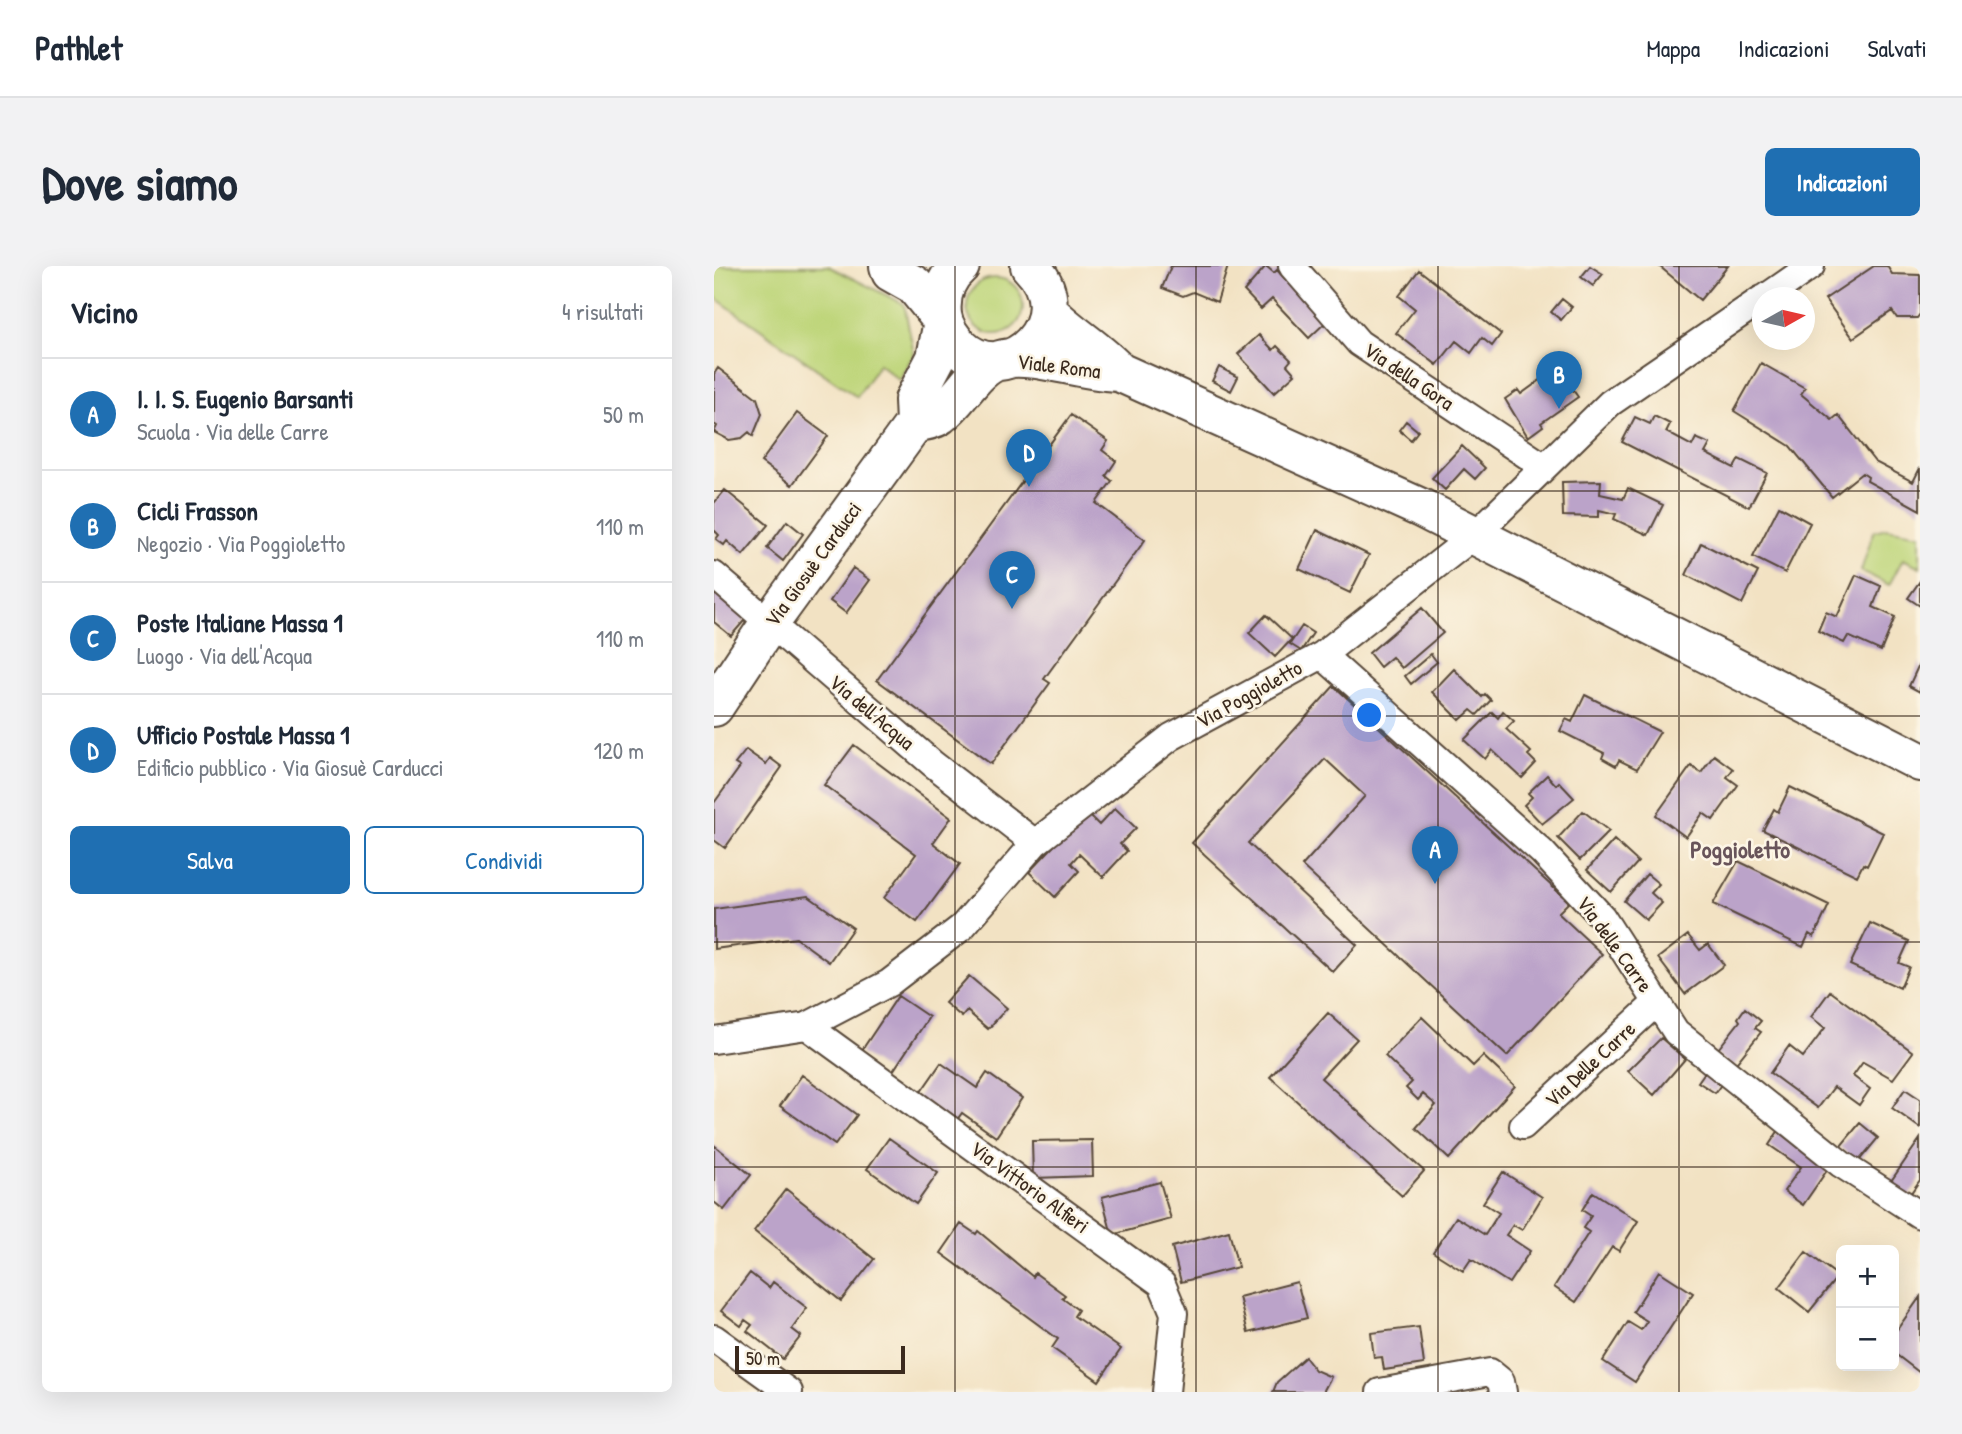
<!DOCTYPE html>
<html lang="it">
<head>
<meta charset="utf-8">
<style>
	body { margin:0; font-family:"Patrick Hand",sans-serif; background:#f2f2f3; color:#1f2937 }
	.controls { position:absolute; right:21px; bottom:21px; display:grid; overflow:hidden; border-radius:10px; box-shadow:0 7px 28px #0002 }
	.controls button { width:63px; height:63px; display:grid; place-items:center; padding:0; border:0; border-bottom:2px solid #e0e1e3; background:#fff; color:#1f2937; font:35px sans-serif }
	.compass { position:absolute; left:1038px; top:21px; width:63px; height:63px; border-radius:50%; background:#fff; box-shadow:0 7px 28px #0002; rotate:82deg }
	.scale { position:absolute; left:21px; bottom:18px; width:170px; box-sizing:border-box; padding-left:7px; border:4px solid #3b2a1e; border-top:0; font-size:19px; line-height:24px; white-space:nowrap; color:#3b2a1e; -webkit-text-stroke:5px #fcf5e5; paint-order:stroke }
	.you { position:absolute; left:656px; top:450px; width:24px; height:24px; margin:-18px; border:5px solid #fff; border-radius:50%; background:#1a73e8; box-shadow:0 0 0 10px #1a73e833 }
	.badge { display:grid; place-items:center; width:46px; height:46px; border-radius:50%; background:#1f6fb2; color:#fff; font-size:23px; font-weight:700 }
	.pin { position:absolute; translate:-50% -58px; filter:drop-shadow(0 2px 4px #0008) }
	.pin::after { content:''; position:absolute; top:37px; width:24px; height:21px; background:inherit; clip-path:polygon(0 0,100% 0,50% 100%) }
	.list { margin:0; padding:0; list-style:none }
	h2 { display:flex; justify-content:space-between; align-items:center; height:91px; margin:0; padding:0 28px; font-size:30px }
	h2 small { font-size:23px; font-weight:400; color:#747a83 }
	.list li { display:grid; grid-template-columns:46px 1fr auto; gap:21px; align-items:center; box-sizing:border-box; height:112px; padding:0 28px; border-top:2px solid #e0e1e3 }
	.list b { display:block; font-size:26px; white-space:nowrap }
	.list p { margin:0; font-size:23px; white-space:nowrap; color:#747a83 }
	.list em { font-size:23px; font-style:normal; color:#747a83 }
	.actions { display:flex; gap:14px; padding:21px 28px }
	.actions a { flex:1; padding:16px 0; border:2px solid #1f6fb2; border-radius:10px; text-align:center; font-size:24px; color:#1f6fb2 }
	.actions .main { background:#1f6fb2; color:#fff }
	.map { position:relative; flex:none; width:1206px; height:1126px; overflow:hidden; border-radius:10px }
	header { display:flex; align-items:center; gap:42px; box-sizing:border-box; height:98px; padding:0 35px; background:#fff; border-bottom:2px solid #e0e1e3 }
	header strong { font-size:33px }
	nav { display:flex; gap:38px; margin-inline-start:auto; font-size:24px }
	.intro { display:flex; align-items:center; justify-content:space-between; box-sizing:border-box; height:168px; padding:0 42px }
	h1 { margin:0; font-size:49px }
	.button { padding:18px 32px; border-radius:10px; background:#1f6fb2; color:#fff; font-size:24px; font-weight:700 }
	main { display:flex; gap:42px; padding:0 42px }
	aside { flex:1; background:#fff; border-radius:10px; box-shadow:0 7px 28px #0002 }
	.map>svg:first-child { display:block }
	.green { fill:#bed579; stroke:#7c804c; stroke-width:2 }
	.building { fill:#bba3c9 }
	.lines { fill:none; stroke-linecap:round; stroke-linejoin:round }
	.street-casing { stroke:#564637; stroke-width:30 }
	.secondary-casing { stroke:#564637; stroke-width:42 }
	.street { stroke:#fff; stroke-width:26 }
	.secondary { stroke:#fff; stroke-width:38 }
	.grid { fill:none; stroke:#3b2a1e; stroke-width:2; stroke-opacity:0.55 }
	.labels { text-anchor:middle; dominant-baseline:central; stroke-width:5; stroke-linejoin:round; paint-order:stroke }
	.street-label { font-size:21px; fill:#3b2a1e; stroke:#fcf5e5 }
	.quarter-label { font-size:24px; font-weight:bold; fill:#68545a; stroke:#fcf5e5 }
</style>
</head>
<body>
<header>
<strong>Pathlet</strong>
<nav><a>Mappa</a><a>Indicazioni</a><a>Salvati</a></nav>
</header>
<div class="intro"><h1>Dove siamo</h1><a class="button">Indicazioni</a></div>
<main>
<aside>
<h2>Vicino<small>4 risultati</small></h2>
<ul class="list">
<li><span class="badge">A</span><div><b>I. I. S. Eugenio Barsanti</b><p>Scuola · Via delle Carre</p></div><em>50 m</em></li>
<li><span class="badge">B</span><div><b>Cicli Frasson</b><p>Negozio · Via Poggioletto</p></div><em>110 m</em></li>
<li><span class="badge">C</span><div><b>Poste Italiane Massa 1</b><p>Luogo · Via dell'Acqua</p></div><em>110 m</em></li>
<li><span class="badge">D</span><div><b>Ufficio Postale Massa 1</b><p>Edificio pubblico · Via Giosuè Carducci</p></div><em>120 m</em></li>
</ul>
<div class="actions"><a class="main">Salva</a><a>Condividi</a></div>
</aside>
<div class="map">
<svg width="1206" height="1126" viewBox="0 0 1206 1126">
	<rect width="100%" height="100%" fill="#fcf5e5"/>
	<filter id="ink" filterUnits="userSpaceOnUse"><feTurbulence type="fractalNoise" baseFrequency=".0143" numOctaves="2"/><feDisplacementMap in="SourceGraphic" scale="14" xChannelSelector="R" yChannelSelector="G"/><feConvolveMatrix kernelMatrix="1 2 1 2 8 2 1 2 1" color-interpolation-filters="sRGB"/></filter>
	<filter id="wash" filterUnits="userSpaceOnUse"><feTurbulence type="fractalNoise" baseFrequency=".00686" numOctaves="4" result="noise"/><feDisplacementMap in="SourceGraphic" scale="28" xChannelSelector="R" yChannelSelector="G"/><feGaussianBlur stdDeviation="1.57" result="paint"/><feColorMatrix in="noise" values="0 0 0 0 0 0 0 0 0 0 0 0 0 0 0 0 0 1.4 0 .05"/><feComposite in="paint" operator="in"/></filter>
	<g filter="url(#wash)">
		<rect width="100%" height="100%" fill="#f2e2c3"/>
		<!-- green -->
		<path class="green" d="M0 0H114L190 38 200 88 185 114 165 98 143 131 0 31Z
			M253 40a28 28 0 1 1 56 0a28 28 0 1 1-56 0Z
			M1173 262 1206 268V301L1189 293 1175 319 1147 305 1160 265Z"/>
		<g id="blocks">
			<!-- building -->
			<path class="building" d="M457 0H514L503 36 479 26 469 30 448 22Z
				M552 0 560 7 563 4 573 15 576 13 584 22 581 24 611 57 595 72 558 33 547 43 530 25Z
				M876 0 889 8 879 20 867 11Z
				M945 0H1014L986 34Z
				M1160 0H1173L1178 8 1206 9V48L1203 52H1183L1178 45 1139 72 1111 33Z
				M705 4 787 68 778 80 768 72 757 87 742 75 723 99 682 67 701 43 685 30Z
				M848 33 858 41 847 54 837 46Z
				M545 69 559 84 563 80 577 94 573 99 581 108 560 127 524 88Z
				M1047 97 1091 122 1087 128 1118 154 1124 149 1161 196 1199 216 1206 202V244L1153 215 1154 211 1148 207 1118 231 1076 180 1020 145Z
				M505 101 524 111 517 125 498 115Z
				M4 102 43 132 48 148 39 170 35 166 28 172 15 174 0 166 3 160 0 158V108Z
				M839 105 847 116 851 113 864 131 827 157 829 160 814 171 791 133 804 124 807 128Z
				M83 147 114 170 78 219 47 196Z
				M357 149 394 175 388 184 402 195 392 210 398 215 382 237 431 274 330 413 336 417 277 498 163 414Z
				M940 150 956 158 952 166 978 180 982 172 996 178 991 187 1020 202 1025 193 1053 207 1035 241 908 176 921 151 936 158Z
				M692 155 704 165 697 174 685 164Z
				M748 180 771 202 761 213 750 203 731 224 718 212Z
				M887 215 886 228 909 233 914 222 949 239 934 269 900 253 902 248 885 244V251L849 250 848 216Z
				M11 224 54 259 29 289 13 275 10 279 2 273 5 269 0 264V237Z
				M1065 240 1096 257 1071 307 1039 291Z
				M73 255 89 268 69 295 53 282Z
				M603 264 655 289 636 327 585 303Z
				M987 277 1044 306 1028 338 972 309Z
				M139 302 156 314 132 347 116 335Z
				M1142 309 1167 320 1159 341 1181 351 1167 385 1134 370 1130 377 1104 365 1112 346 1123 351Z
				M1206 315V340L1194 332Z
				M0 319 35 349 17 370 0 356Z
				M708 342 729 367 688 402 678 391 666 401 655 387Z
				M552 349 578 373 561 391 535 367Z
				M588 360 599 367 587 385 576 378Z
				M717 388 723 396 697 418 691 410Z
				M1206 396V426L1195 420Z
				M740 403 768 431 771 428 777 434 763 449 757 444 746 454 718 426Z
				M620 420 855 636 844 647 888 688 793 790 588 600 651 530 611 493 534 577 643 679 619 706 478 577Z
				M871 429 946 466 923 503 905 494 902 500 888 492 890 487 846 465 852 453 858 456Z
				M789 445 800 455 792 463 817 486 814 489 822 497 808 512 778 484 771 493 750 474 778 446 784 452Z
				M140 479 237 552 219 577 246 598 203 656 170 632 202 588 110 519Z
				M32 484 52 498 56 492 68 501 11 582 0 574V537L26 501 21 498Z
				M1000 489 1019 503 1013 511 1024 519 999 554 989 547 972 571 942 549 977 500 987 507Z
				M833 509 842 519 845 516 860 532 828 558 810 539 818 531 814 527Z
				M1076 521 1169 567 1153 600 1149 598 1143 610 1049 564 1060 543 1064 546Z
				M401 542 422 562 406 578 413 585 389 611 365 588 357 597 365 605 341 631 315 606 372 546 385 559Z
				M869 545 895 565 866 594 844 572Z
				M900 574 924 596 897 626 873 604Z
				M1024 595 1115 639 1100 671 1095 668 1089 681 999 638Z
				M933 608 945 618 937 627 948 637 932 654 910 635Z
				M94 630 139 662 115 696 82 672 0 683V643Z
				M1156 657 1195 675 1185 697 1195 701 1186 722 1136 699Z
				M974 669 986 684 994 678 1010 699 971 728 944 692Z
				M255 710 293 742 274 763 253 745 248 751 231 737Z
				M1116 725 1199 786 1179 813 1149 796 1139 810 1156 823 1145 839 1120 821 1104 842 1056 807 1075 780 1089 791 1111 762 1097 751Z
				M184 730 215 751 177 808 146 787Z
				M1031 742 1047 755 1041 762 1047 766 1019 801 1001 787 1026 755 1024 752Z
				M614 747 643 773 607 812 710 905 688 930 556 811Z
				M708 751 759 800 769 790 801 820 735 893 702 862 722 839 709 828 704 834 692 822 698 816 671 790Z
				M947 772 971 793 940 829 914 805Z
				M227 797 263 822 273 807 308 832 282 871 248 847 239 859 202 833Z
				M991 806 1008 817 1001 827 984 816Z
				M88 809 143 849 121 879 66 840Z
				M1191 823 1206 833V862L1178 842Z
				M1146 857 1164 872 1144 896 1126 881Z
				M1067 861 1118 897 1089 939 1070 925 1087 901 1055 879Z
				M175 872 224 907 202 938 153 903Z
				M1206 873V914L1194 931 1175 918Z
				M378 874 379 910 319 912 318 875Z
				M0 879 37 909 10 944 0 936Z
				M789 906 828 931 808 964 799 959 792 969 816 985 795 1017 757 993 749 1005 719 986 742 951 771 969 785 947 769 937Z
				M446 916 457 953 398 969 388 931Z
				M72 923 160 993 127 1035 40 965Z
				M879 926 924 955 905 985 898 981 862 1036 840 1021 875 966 869 962 877 950 868 944Z
				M247 958 262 968 264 965 319 1011 321 1007 351 1029 348 1032 364 1044 360 1050 407 1083 385 1115 338 1082 344 1073 227 987Z
				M515 965 524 1001 467 1016 458 981Z
				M1092 986 1124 1010 1095 1046 1065 1022Z
				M945 1005 979 1027 921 1116 889 1095 914 1056 927 1064 933 1055 919 1046Z
				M36 1007 55 1022 59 1016 93 1042 78 1063 87 1070 69 1093 33 1065 38 1059 31 1054 27 1060 7 1045Z
				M583 1016 593 1052 534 1067 525 1031Z
				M1206 1031V1107L1180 1087V1068Z
				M705 1061 710 1098 670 1104 668 1091 660 1092 657 1067Z
				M591 1091 601 1104 617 1111 609 1126H559L563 1116Z"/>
		</g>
	</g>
	<g filter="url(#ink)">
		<use href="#blocks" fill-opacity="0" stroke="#564637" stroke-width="2"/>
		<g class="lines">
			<defs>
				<path id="street" d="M578 0 645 77 829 200
					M1051 32 1097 0
					M0 309 219 498 321 577
					M608 389 828 586 888 651 962 766 1127 898 1206 949
					M93 760 448 1018 460 1047 452 1126
					M0 774 93 760 175 717 248 661 321 577 457 471 608 389 761 269 896 137 1048 33
					M809 860 943 736
					M0 1072 75 1126
					M666 1126 776 1106 787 1115 789 1126"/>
				<path id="secondary" d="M246 0C231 13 226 30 228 49 230 62 237 72 246 81 294 127 368 52 316 0
					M334 45C356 68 384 83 405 106L707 242 1206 496
					M201 157C208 155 220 154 226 149 247 134 260 102 286 94 316 85 371 106 405 106
					M0 441 55 358 201 157 200 134 222 92 229 55 200 19 177 6 175 0"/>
			</defs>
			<!-- street casing -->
			<use href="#street" class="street-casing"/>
			<!-- secondary casing -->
			<use href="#secondary" class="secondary-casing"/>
			<!-- street -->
			<use href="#street" class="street"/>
			<!-- secondary -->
			<use href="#secondary" class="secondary"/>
		</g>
	</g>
	<!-- grid -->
	<path class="grid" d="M241 0V1126M482 0V1126M724 0V1126M965 0V1126M0 225H1206M0 450H1206M0 676H1206M0 901H1206"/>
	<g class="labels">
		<!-- street labels -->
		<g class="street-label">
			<text transform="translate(345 100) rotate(7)">Viale Roma</text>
			<text transform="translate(695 110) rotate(34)">Via della Gora</text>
			<text transform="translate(99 298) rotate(-54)">Via Giosuè Carducci</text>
			<text transform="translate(535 428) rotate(-29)">Via Poggioletto</text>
			<text transform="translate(158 446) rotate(40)">Via dell'Acqua</text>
			<text transform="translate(901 678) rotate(54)">Via delle Carre</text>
			<text transform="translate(876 798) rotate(-43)">Via Delle Carre</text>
			<text transform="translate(316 921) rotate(36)">Via Vittorio Alfieri</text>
		</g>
		<!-- quarter labels -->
		<g class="quarter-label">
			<text x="1026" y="583">Poggioletto</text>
		</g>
	</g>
</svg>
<div class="controls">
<button>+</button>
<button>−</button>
</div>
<svg class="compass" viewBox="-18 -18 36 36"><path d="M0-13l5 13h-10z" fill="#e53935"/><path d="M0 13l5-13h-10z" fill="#747a83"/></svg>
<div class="scale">50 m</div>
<div class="you"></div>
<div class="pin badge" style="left:721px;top:618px">A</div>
<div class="pin badge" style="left:845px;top:143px">B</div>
<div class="pin badge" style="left:298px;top:343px">C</div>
<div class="pin badge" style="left:315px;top:221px">D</div>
</div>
</main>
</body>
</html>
